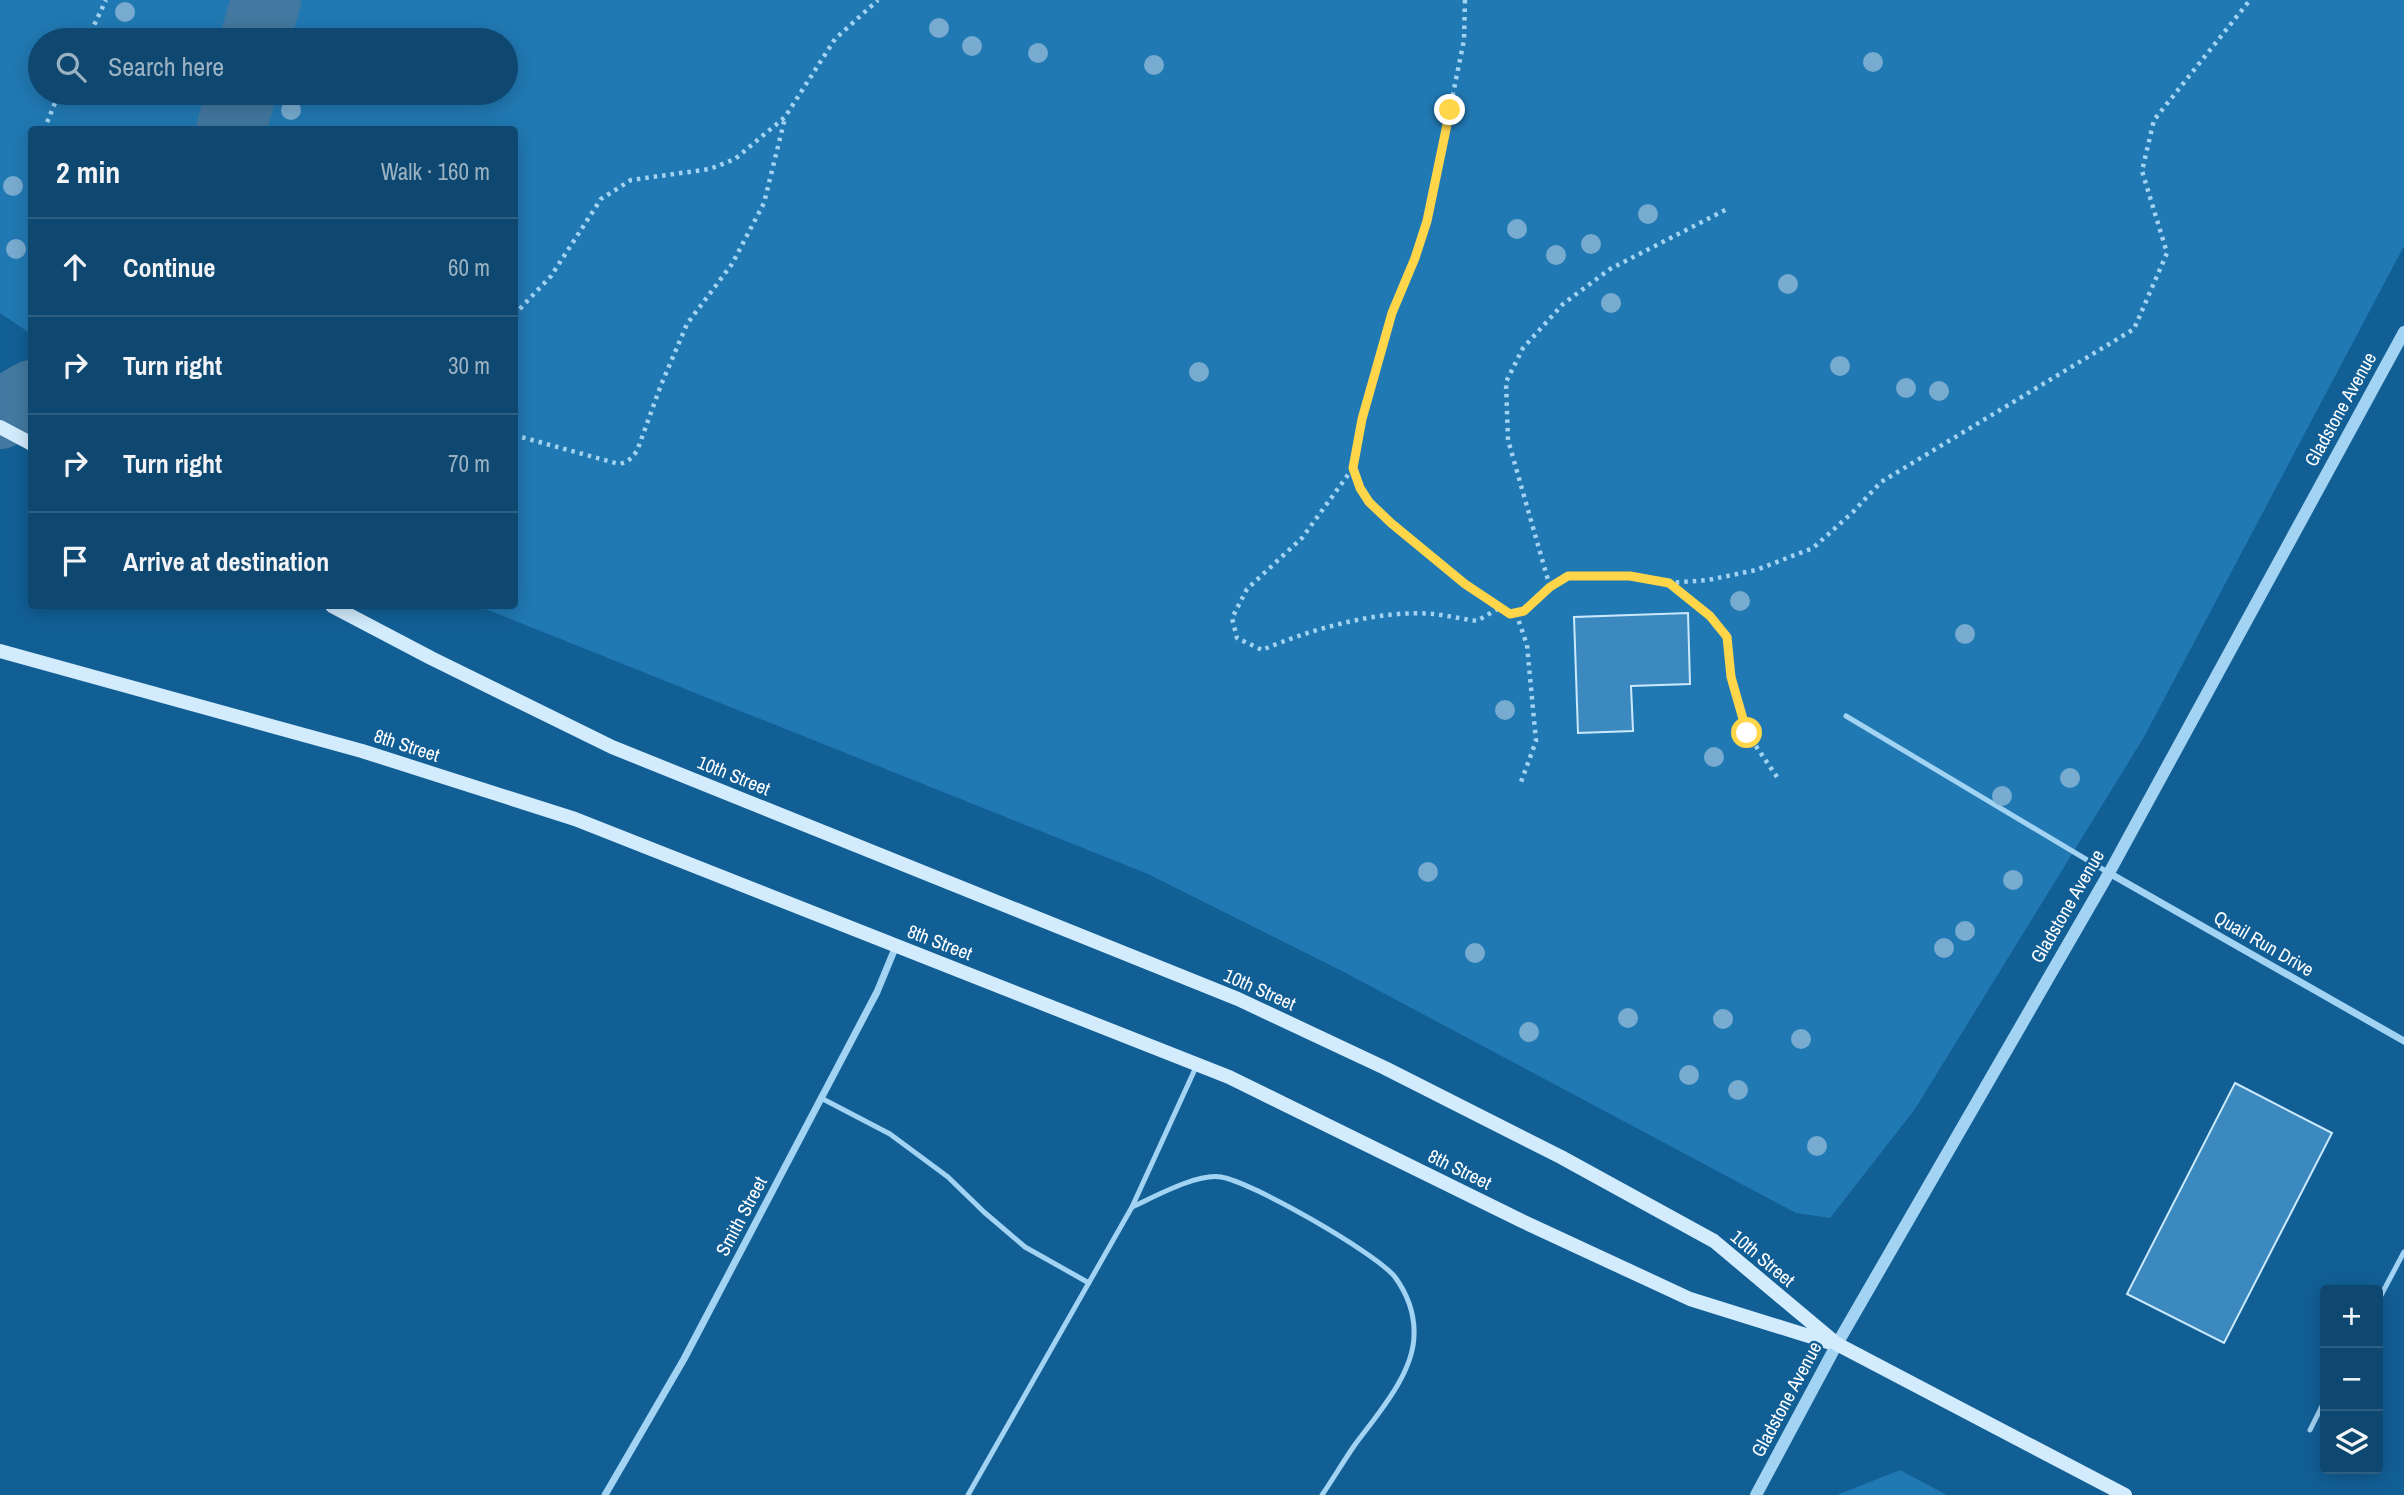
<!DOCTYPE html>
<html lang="en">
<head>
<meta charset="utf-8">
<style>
	body { margin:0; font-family:"Archivo Narrow",sans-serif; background:#174e75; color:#f1f3f6 }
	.controls { position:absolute; right:21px; bottom:21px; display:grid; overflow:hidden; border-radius:7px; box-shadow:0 4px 18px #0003 }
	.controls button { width:63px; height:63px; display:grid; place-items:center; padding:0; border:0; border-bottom:2px solid #2e5f83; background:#0e4770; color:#f1f3f6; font:35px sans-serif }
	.stop { position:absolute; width:21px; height:21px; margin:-16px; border:5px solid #ffd54a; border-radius:50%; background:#fff }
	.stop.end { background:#ffd54a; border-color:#fff; box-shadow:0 2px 7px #0008 }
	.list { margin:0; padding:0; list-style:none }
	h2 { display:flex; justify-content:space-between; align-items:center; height:91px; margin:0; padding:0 28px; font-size:30px }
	h2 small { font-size:23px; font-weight:400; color:#9bb2c3 }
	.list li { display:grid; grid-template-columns:46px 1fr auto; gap:21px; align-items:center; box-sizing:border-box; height:98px; padding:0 28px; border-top:2px solid #2e5f83 }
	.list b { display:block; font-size:26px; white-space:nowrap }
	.list em { font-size:23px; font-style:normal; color:#9bb2c3 }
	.icon { flex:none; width:38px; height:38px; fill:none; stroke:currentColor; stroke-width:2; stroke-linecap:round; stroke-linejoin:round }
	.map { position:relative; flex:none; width:2404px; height:1495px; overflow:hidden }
	.search { position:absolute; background:#0e4770; box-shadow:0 4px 18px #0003; left:28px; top:28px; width:490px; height:77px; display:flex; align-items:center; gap:18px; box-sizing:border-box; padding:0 24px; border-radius:38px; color:#9bb2c3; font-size:26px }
	.panel { position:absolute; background:#0e4770; box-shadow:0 4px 18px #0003; left:28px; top:126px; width:490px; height:483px; border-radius:7px }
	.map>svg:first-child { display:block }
	.green { fill:#2179b3; fill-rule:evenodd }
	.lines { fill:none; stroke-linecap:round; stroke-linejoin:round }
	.river { stroke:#4379a0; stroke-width:70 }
	.building { fill:#3b89be; stroke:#cae9fd; stroke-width:2 }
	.path { stroke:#a2d3f3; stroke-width:4.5; stroke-dasharray:3.5 5; stroke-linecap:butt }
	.service { stroke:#a2d3f3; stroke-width:5 }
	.minor { stroke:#a2d3f3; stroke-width:7 }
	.tertiary { stroke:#a2d3f3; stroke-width:12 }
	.secondary { stroke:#d2ebfd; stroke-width:14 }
	.tree { fill:#77abcf }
	.route { stroke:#ffd54a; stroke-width:9 }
	.labels { text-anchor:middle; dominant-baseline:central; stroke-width:5; stroke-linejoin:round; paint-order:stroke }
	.street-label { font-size:19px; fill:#fff; stroke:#125f96 }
</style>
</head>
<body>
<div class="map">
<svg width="2404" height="1495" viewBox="0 0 2404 1495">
	<rect width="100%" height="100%" fill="#125f96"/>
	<!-- green -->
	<path class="green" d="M0 0H2404V246L2144 737 1915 1109 1830 1218 1796 1213 1342 971 1148 874 478 606H514V130H32L31 334 0 313ZM40 40H506V93H40Z
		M1900 1470 1947 1495H1837Z"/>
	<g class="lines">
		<!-- river -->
		<path class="river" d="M255 40 266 0
			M231 130 241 93
			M0 414 32 395"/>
	</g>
	<!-- building -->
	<path class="building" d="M1688 613 1690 684 1631 686 1633 731 1578 733 1574 617Z
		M2235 1083 2332 1133 2224 1343 2127 1294Z"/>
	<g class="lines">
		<!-- path -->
		<path class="path" d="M1465 0 1464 40 1427 221 1415 258 1392 313 1362 419 1353 468 1359 488 1369 502 1391 523 1465 584 1510 614C1532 611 1545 589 1565 579 1581 570 1649 580 1669 583
			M87 40 106 0
			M44 130 59 93
			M514 315 551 276 601 199 631 180 710 169 735 159 785 117 835 39 878 0
			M514 435 619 464C628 462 631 459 637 451L661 385 687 324 732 264 764 203 785 118
			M1353 468 1302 538 1247 589 1232 618 1237 638 1262 650C1311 629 1381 609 1435 614 1449 616 1463 619 1477 621L1499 608
			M1550 587 1508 440 1506 382 1523 348 1563 304 1610 269 1727 209
			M1516 613 1527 645 1536 741 1521 782
			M1777 777 1747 733 1732 677 1727 637 1710 616 1669 583 1708 580 1756 570 1813 548 1853 512 1881 482 2134 329 2167 253 2142 171 2154 120 2250 0"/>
		<!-- service -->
		<path class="service" d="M1846 716 2109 873
			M821 1098 890 1134 948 1177 984 1212 1025 1247 1089 1283
			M1132 1207C1154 1197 1197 1173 1221 1177 1252 1182 1376 1253 1395 1277 1408 1295 1415 1314 1414 1336 1413 1375 1376 1416 1354 1446 1343 1462 1333 1479 1322 1495
			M2378 1301 2404 1252
			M2310 1430 2325 1400
			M968 1495 1132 1207 1196 1067"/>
		<!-- minor -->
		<path class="minor" d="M2109 873 2404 1041
			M605 1495 684 1359 877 992 896 946"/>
		<!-- tertiary -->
		<path class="tertiary" d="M1756 1495 1837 1344 2109 873 2404 332"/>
		<!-- secondary -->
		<path class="secondary" d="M0 427 32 444
			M332 606 431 658 612 747 1238 999 1385 1068 1561 1157 1714 1241 1837 1344 2125 1495
			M0 651 362 751 575 819 1229 1077 1522 1221 1690 1299 1828 1342"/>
	</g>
	<!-- trees -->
	<g class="tree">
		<circle cx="125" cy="12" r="10"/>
		<circle cx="939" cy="28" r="10"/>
		<circle cx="972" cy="46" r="10"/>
		<circle cx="1038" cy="53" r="10"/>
		<circle cx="1873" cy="62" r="10"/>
		<circle cx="1154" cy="65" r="10"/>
		<circle cx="291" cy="110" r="10"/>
		<circle cx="13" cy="186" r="10"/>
		<circle cx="1648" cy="214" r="10"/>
		<circle cx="1517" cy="229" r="10"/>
		<circle cx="1591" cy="244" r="10"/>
		<circle cx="16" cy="249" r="10"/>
		<circle cx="1556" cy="255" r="10"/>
		<circle cx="1788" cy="284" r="10"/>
		<circle cx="1611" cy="303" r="10"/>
		<circle cx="1840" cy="366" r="10"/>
		<circle cx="1199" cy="372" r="10"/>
		<circle cx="1906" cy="388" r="10"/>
		<circle cx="1939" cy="391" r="10"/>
		<circle cx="1740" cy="601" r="10"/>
		<circle cx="1965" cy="634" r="10"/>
		<circle cx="1505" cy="710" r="10"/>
		<circle cx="1714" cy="757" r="10"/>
		<circle cx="2070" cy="778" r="10"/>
		<circle cx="2002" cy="796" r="10"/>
		<circle cx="1428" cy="872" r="10"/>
		<circle cx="2013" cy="880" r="10"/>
		<circle cx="1965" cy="931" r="10"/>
		<circle cx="1944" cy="948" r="10"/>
		<circle cx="1475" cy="953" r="10"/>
		<circle cx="1628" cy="1018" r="10"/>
		<circle cx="1723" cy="1019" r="10"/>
		<circle cx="1529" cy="1032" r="10"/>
		<circle cx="1801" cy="1039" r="10"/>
		<circle cx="1689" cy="1075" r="10"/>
		<circle cx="1738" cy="1090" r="10"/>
		<circle cx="1817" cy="1146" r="10"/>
	</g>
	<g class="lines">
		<!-- route -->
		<path class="route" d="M1450 110 1427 221 1415 258 1392 313 1362 419 1353 468 1360 488 1369 502 1391 523 1465 584 1510 614 1524 611 1550 587 1568 576H1630L1669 583 1710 616 1727 637 1731 677 1747 733"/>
	</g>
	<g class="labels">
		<!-- street labels -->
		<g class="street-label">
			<text transform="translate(2340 409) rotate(-61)">Gladstone Avenue</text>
			<text transform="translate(407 745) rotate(18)">8th Street</text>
			<text transform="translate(734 775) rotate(22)">10th Street</text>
			<text transform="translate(2067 906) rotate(-60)">Gladstone Avenue</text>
			<text transform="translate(940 942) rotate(21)">8th Street</text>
			<text transform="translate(2264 943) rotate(30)">Quail Run Drive</text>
			<text transform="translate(1260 989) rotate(24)">10th Street</text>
			<text transform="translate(1460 1169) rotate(26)">8th Street</text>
			<text transform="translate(741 1216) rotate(-62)">Smith Street</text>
			<text transform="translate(1763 1258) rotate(40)">10th Street</text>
			<text transform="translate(1786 1399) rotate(-62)">Gladstone Avenue</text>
		</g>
	</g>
</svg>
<div class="controls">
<button>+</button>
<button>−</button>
<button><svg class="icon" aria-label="layers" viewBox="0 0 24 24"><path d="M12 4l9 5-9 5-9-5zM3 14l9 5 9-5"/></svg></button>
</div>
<div class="stop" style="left:1747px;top:733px"></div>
<div class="stop end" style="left:1450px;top:110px"></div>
<div class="search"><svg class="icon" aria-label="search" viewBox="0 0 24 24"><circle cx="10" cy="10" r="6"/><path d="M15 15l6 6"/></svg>Search here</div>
<section class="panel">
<h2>2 min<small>Walk · 160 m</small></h2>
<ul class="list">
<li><svg class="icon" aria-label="ahead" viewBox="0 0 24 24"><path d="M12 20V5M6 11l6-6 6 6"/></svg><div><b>Continue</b></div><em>60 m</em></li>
<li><svg class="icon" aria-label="right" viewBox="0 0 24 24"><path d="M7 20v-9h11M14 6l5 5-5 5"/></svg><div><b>Turn right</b></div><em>30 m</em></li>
<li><svg class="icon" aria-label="right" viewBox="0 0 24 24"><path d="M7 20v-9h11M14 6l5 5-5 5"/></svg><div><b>Turn right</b></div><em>70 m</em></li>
<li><svg class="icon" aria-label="arrive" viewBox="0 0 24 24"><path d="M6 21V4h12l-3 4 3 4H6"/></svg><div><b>Arrive at destination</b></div></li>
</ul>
</section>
</div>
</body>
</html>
